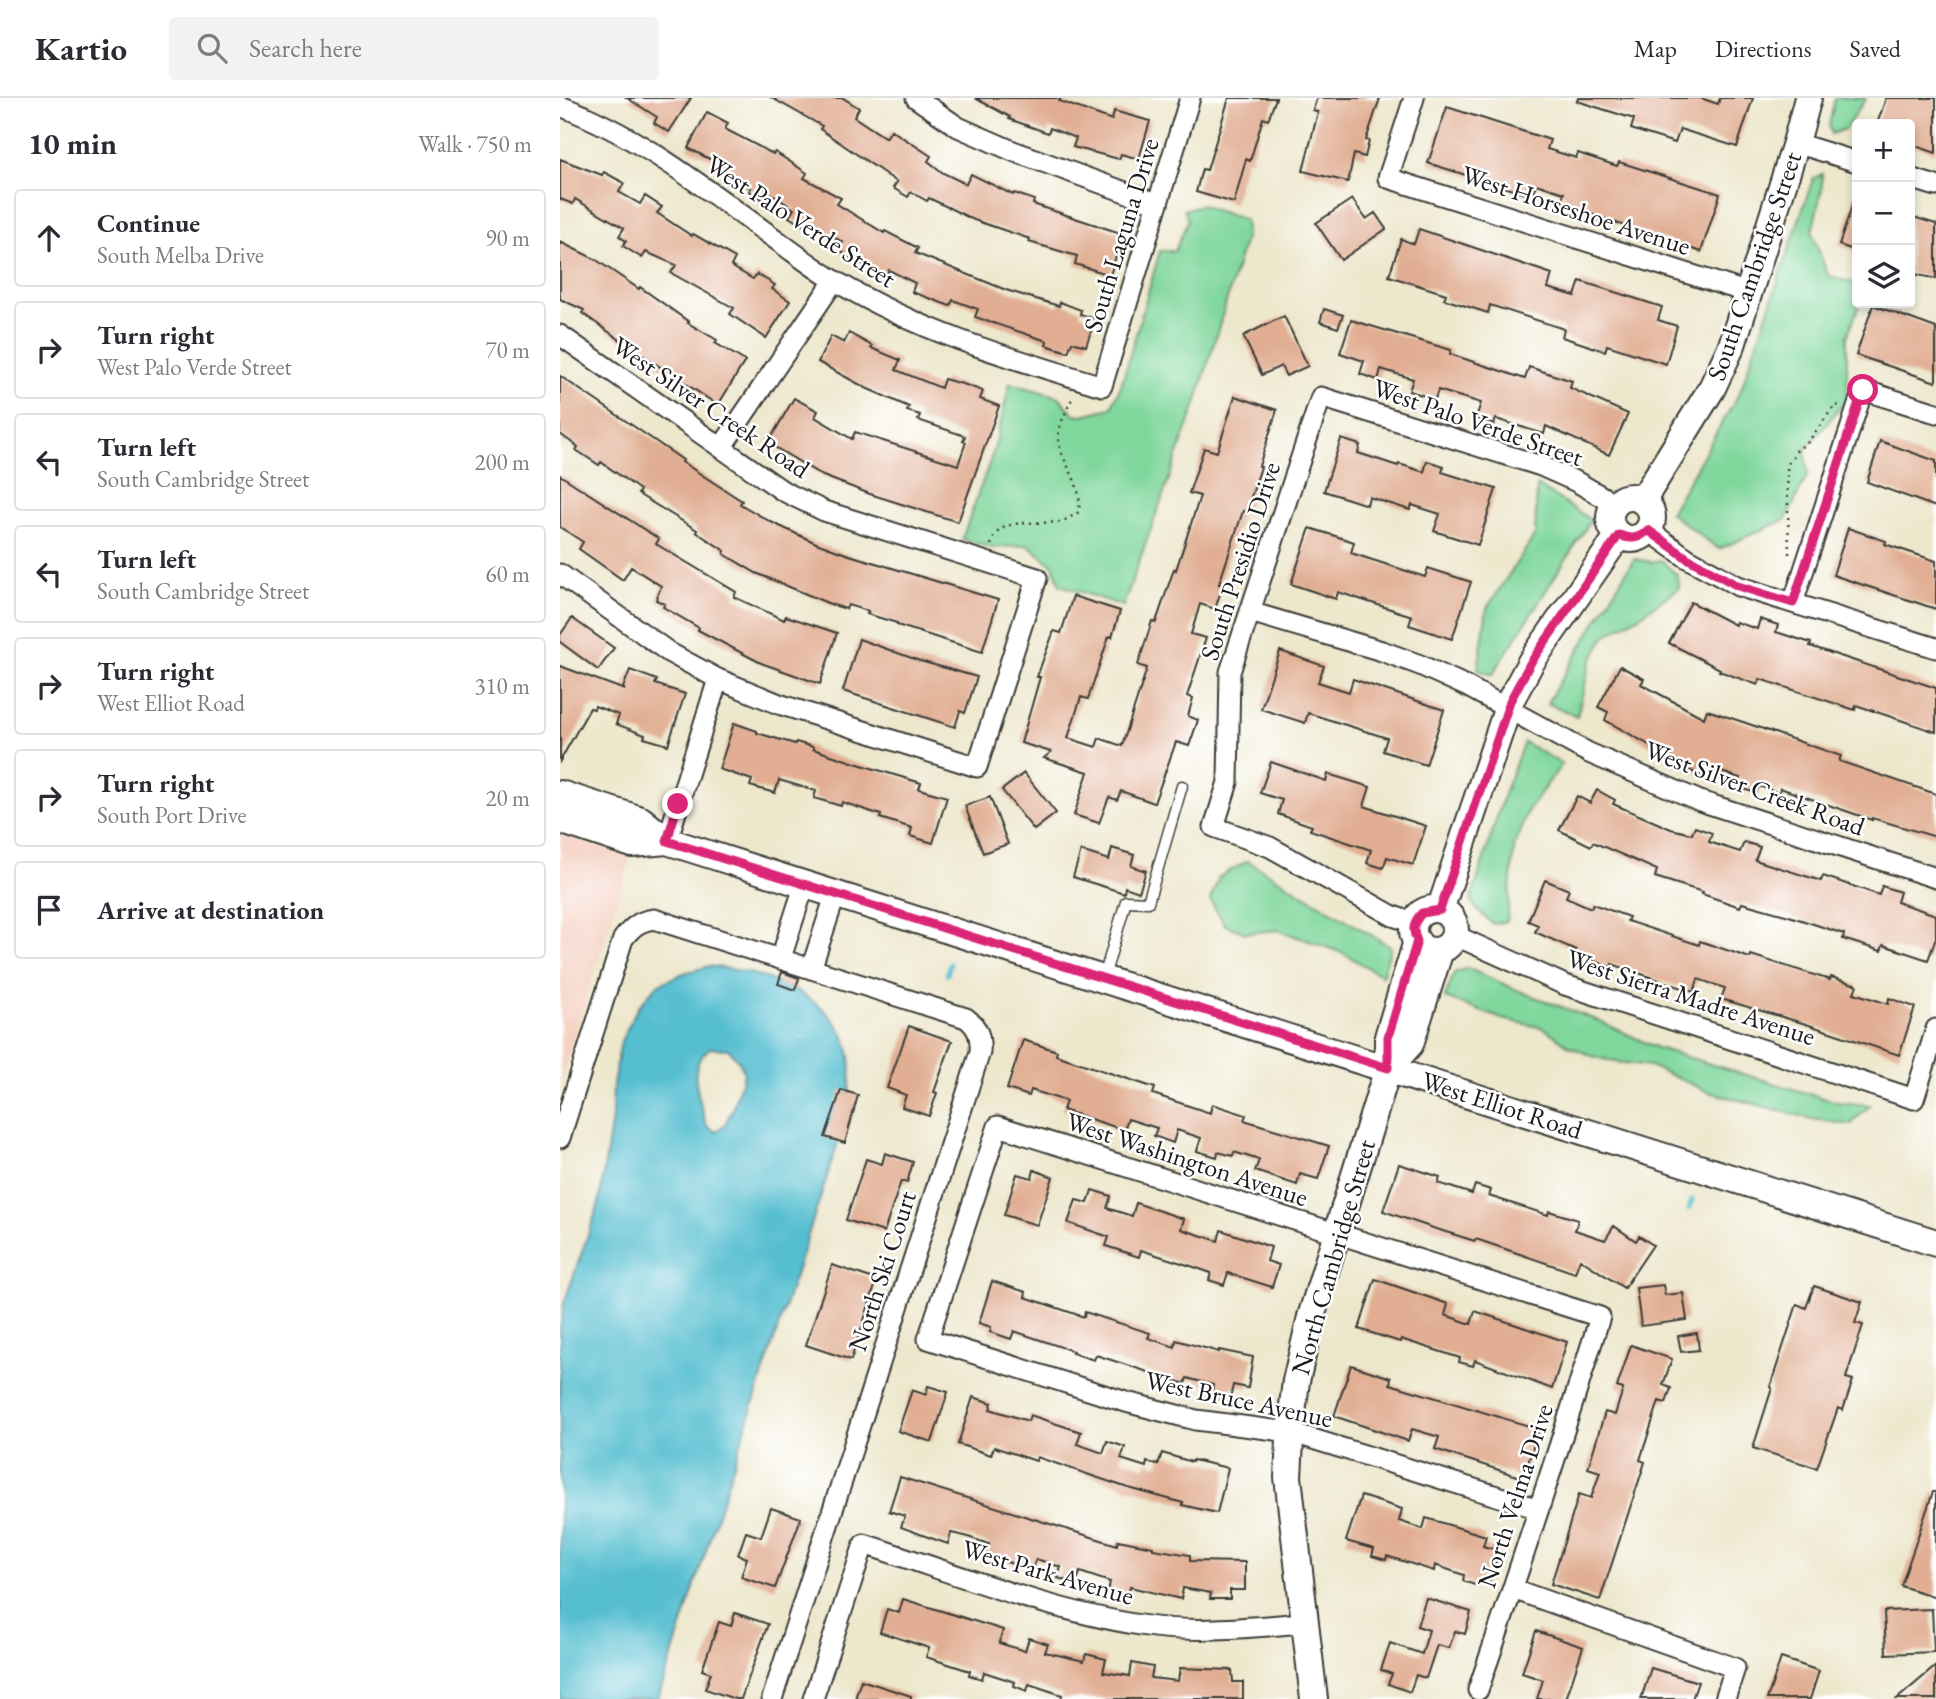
<!DOCTYPE html>
<html lang="en">
<head>
<meta charset="utf-8">
<style>
	body { margin:0; font-family:"EB Garamond",serif; background:#f2f2f3; color:#2b2b33 }
	.controls { position:absolute; right:21px; top:21px; display:grid; overflow:hidden; border-radius:7px; box-shadow:0 4px 10px #0003 }
	.controls button { width:63px; height:63px; display:grid; place-items:center; padding:0; border:0; border-bottom:2px solid #e1e1e2; background:#fff; color:#2b2b33; font:35px sans-serif }
	.stop { position:absolute; width:21px; height:21px; margin:-16px; border:5px solid #db2777; border-radius:50%; background:#fff }
	.stop.end { background:#db2777; border-color:#fff; box-shadow:0 2px 7px #0008 }
	.list { margin:0; padding:0; list-style:none }
	h2 { display:flex; justify-content:space-between; align-items:center; height:91px; margin:0; padding:0 28px; font-size:30px }
	h2 small { font-size:23px; font-weight:400; color:#7c7c81 }
	.list li { display:grid; grid-template-columns:46px 1fr auto; gap:21px; align-items:center; box-sizing:border-box; height:98px; margin:0 14px 14px; padding:0 14px; border:2px solid #e1e1e2; border-radius:7px }
	.list b { display:block; font-size:26px; white-space:nowrap }
	.list p { margin:0; font-size:23px; white-space:nowrap; color:#7c7c81 }
	.list em { font-size:23px; font-style:normal; color:#7c7c81 }
	.icon { flex:none; width:38px; height:38px; fill:none; stroke:currentColor; stroke-width:2; stroke-linecap:round; stroke-linejoin:round }
	.map { position:relative; flex:none; width:1376px; height:1601px; overflow:hidden }
	header { display:flex; align-items:center; gap:42px; box-sizing:border-box; height:98px; padding:0 35px; background:#fff; border-bottom:2px solid #e1e1e2 }
	header strong { font-size:33px }
	nav { display:flex; gap:38px; margin-inline-start:auto; font-size:24px }
	.search { width:490px; height:63px; background:#f2f2f3; display:flex; align-items:center; gap:18px; box-sizing:border-box; padding:0 24px; border-radius:7px; color:#7c7c81; font-size:26px }
	main { display:flex }
	aside { flex:1; background:#fff }
	.map>svg:first-child { display:block }
	.built { fill:#f5d2c3 }
	.green { fill:#80d79c; stroke:#4e7a5c; stroke-width:2 }
	.water { fill:#54bed0; stroke:#386d76; stroke-width:2; fill-rule:evenodd }
	.lines { fill:none; stroke-linecap:round; stroke-linejoin:round }
	.stream { stroke:#54bed0; stroke-width:5 }
	.building { fill:#e1ae93 }
	.lane-casing { stroke:#3b3a36; stroke-width:13 }
	.street-casing { stroke:#3b3a36; stroke-width:23 }
	.secondary-casing { stroke:#3b3a36; stroke-width:30 }
	.path { stroke:#3b3a36; stroke-width:2.5; stroke-dasharray:2 5; stroke-linecap:butt }
	.lane { stroke:#fff; stroke-width:10 }
	.street { stroke:#fff; stroke-width:19 }
	.secondary { stroke:#fff; stroke-width:26 }
	.route { stroke:#db2777; stroke-width:9 }
	.labels { text-anchor:middle; dominant-baseline:central; stroke-width:5; stroke-linejoin:round; paint-order:stroke }
	.street-label { font-size:26px; fill:#1c1c1c; stroke:#fff }
</style>
</head>
<body>
<header>
<strong>Kartio</strong>
<div class="search"><svg class="icon" aria-label="search" viewBox="0 0 24 24"><circle cx="10" cy="10" r="6"/><path d="M15 15l6 6"/></svg>Search here</div>
<nav><a>Map</a><a>Directions</a><a>Saved</a></nav>
</header>
<main>
<aside>
<h2>10 min<small>Walk · 750 m</small></h2>
<ul class="list">
<li><svg class="icon" aria-label="ahead" viewBox="0 0 24 24"><path d="M12 20V5M6 11l6-6 6 6"/></svg><div><b>Continue</b><p>South Melba Drive</p></div><em>90 m</em></li>
<li><svg class="icon" aria-label="right" viewBox="0 0 24 24"><path d="M7 20v-9h11M14 6l5 5-5 5"/></svg><div><b>Turn right</b><p>West Palo Verde Street</p></div><em>70 m</em></li>
<li><svg class="icon" aria-label="left" viewBox="0 0 24 24"><path d="M17 20v-9H6M10 6l-5 5 5 5"/></svg><div><b>Turn left</b><p>South Cambridge Street</p></div><em>200 m</em></li>
<li><svg class="icon" aria-label="left" viewBox="0 0 24 24"><path d="M17 20v-9H6M10 6l-5 5 5 5"/></svg><div><b>Turn left</b><p>South Cambridge Street</p></div><em>60 m</em></li>
<li><svg class="icon" aria-label="right" viewBox="0 0 24 24"><path d="M7 20v-9h11M14 6l5 5-5 5"/></svg><div><b>Turn right</b><p>West Elliot Road</p></div><em>310 m</em></li>
<li><svg class="icon" aria-label="right" viewBox="0 0 24 24"><path d="M7 20v-9h11M14 6l5 5-5 5"/></svg><div><b>Turn right</b><p>South Port Drive</p></div><em>20 m</em></li>
<li><svg class="icon" aria-label="arrive" viewBox="0 0 24 24"><path d="M6 21V4h12l-3 4 3 4H6"/></svg><div><b>Arrive at destination</b></div></li>
</ul>
</aside>
<div class="map">
<svg width="1376" height="1601" viewBox="0 0 1376 1601">
	<rect width="100%" height="100%" fill="#fff"/>
	<filter id="ink" filterUnits="userSpaceOnUse"><feTurbulence type="fractalNoise" baseFrequency=".0143" numOctaves="2"/><feDisplacementMap in="SourceGraphic" scale="14" xChannelSelector="R" yChannelSelector="G"/><feConvolveMatrix kernelMatrix="1 2 1 2 8 2 1 2 1" color-interpolation-filters="sRGB"/></filter>
	<filter id="wash" filterUnits="userSpaceOnUse"><feTurbulence type="fractalNoise" baseFrequency=".00686" numOctaves="4" result="noise"/><feDisplacementMap in="SourceGraphic" scale="28" xChannelSelector="R" yChannelSelector="G"/><feGaussianBlur stdDeviation="1.57" result="paint"/><feColorMatrix in="noise" values="0 0 0 0 0 0 0 0 0 0 0 0 0 0 0 0 0 1.4 0 .05"/><feComposite in="paint" operator="in"/></filter>
	<g filter="url(#wash)">
		<rect width="100%" height="100%" fill="#ede7cc"/>
		<!-- built -->
		<path class="built" d="M0 736 71 759 0 984Z"/>
		<!-- green -->
		<path class="green" d="M1275 0H1306L1285 31 1271 36 1269 27Z
			M1262 76V90L1252 134 1268 178 1297 186V205H1300L1287 239V301L1245 352 1248 376 1226 421 1159 451 1110 415 1180 294 1253 81Z
			M640 107 685 122 686 137 636 306 563 508 500 487 493 467 468 447 432 450 402 441 435 349 450 285 499 299 514 316 523 317 551 310 561 288 600 153H615L628 122 624 112Z
			M977 387 1031 422 932 577 918 572 927 510 975 437Z
			M1074 461 1092 464 1101 462 1118 478 1119 490 1081 517 1045 538 1030 565 1017 618 987 605Z
			M964 644 1002 666 968 712 954 750 947 823 933 826 917 812 911 802 945 693Z
			M688 763 831 849 822 878 783 855 718 832 686 835 665 827 650 802 659 779Z
			M907 870 964 895 1039 923 1097 950 1276 1004 1310 1007C1304 1015 1295 1019 1291 1027L1252 1021 1149 994 1090 968 1056 964 1035 959 1009 948 984 930 942 921 885 900 894 875Z"/>
		<!-- water -->
		<path class="water" d="M149 868C201 873 282 899 290 959 293 982 287 1007 283 1029L98 1601H0V1230L4 1205 39 1105 52 1020 53 986 61 943 78 909 97 887 124 875ZM150 950 168 951 179 963 184 975 172 1012 165 1026 156 1034 146 1027C140 998 124 970 150 950Z"/>
		<g class="lines">
			<!-- stream -->
			<path class="stream" d="M387 876 390 866
				M1129 1111 1132 1102"/>
		</g>
		<g id="blocks">
			<!-- building -->
			<path class="building" d="M67 0H131L109 34 94 25 97 19Z
				M212 0H283L299 10 294 19 326 40 331 32 371 58 368 63 383 75 406 86 411 76 453 97 454 95 474 102 473 106 563 136 550 177 515 166 517 158 469 144 470 141 414 122 369 100 367 103 351 94 348 99 333 90 337 84 260 31 262 28Z
				M415 0H501L499 3 552 22 554 13 590 23 579 61 561 56 559 61 513 49 516 40 490 30 488 35 449 21 450 19Z
				M669 0H716L708 22 703 20 690 63 686 61 674 105 636 94 642 71 647 72Z
				M757 0H820L806 42 809 43 805 59 794 56 788 84 743 73 758 14 753 12Z
				M1018 0H1140L1158 6 1160 0H1193L1177 49 1120 31 1115 45 1071 31 1074 21 1017 3Z
				M1326 0H1376V55L1350 46V26H1317Z
				M887 9 990 42 987 51 1016 60 1018 55 1057 68 1059 64 1160 96 1141 154 1001 106 1004 95 976 86 972 98 868 65Z
				M147 14 168 25 165 31 213 56 215 54 247 75 244 80 281 100 277 106 324 135 325 133 358 150 355 155 446 192 499 208 500 204 521 212 520 216 535 221 526 248 512 244 508 254 486 247 487 243 415 219 418 211 393 202 390 208 352 194 355 185 329 172 325 179 278 152 283 144 244 123 242 127 229 119 234 111 210 95 205 103 189 93 191 90 164 76 167 70 128 50Z
				M0 61 42 77 44 74 64 85 59 94 80 106 85 98 102 109 97 115 132 138 133 136 175 160 171 168 193 181 197 176 215 187 212 191 230 203 206 240 170 216 174 210 111 175 116 167 86 154 82 160 63 148 66 143 59 138 64 130 15 101 13 106 0 101Z
				M1295 99 1297 100V153L1279 147Z
				M792 101 806 121 815 115 826 131 781 162 756 125Z
				M1350 118 1376 126V181L1350 175Z
				M859 131 992 176 988 190 1015 198 1020 183 1102 209 1098 222 1117 228 1106 266 1047 247 1045 253 1002 239 1004 231 930 207 928 215 884 201 886 196 829 178 841 141 854 146Z
				M0 144 35 161 79 191 80 189 129 224 128 225 157 242 155 245 185 263 158 307 73 251 22 215 24 212 0 201Z
				M1313 207 1376 230V284L1296 257Z
				M764 211 783 217 778 230 760 224Z
				M724 218 748 268 726 278 721 268 702 277 683 238Z
				M791 222 891 252 890 256 965 281 969 269 1012 283 1010 290 1068 316 1049 357 986 328 984 336 936 321 934 326 916 320 921 305 878 292 875 301 849 293 853 281 821 271 818 282 800 276 804 263 780 255Z
				M289 235 312 248 311 250 340 262 336 272 381 290 384 281 406 287 423 293 420 301 439 308 398 424 310 396 263 378 208 345 234 300 258 313 255 319 292 341 295 334 398 367 406 344 403 343 405 338 358 322 360 317 347 313 349 309 306 290 258 264 271 238 284 245Z
				M0 278 123 362 122 364 182 403 180 406 211 424 256 445 286 456 438 502 422 554 337 527V525L307 516 308 513 288 507 286 511 270 506 196 475 164 456 165 453 136 434 137 432 78 396 80 392 41 364 39 367 16 352 18 349 0 336Z
				M675 298 717 312 699 368 701 369 686 414 683 413 659 486 663 487 655 511 640 506 631 536 646 540 627 598 633 600 628 618 638 622 629 648 616 644 594 705 561 693 557 702 549 699 539 725 514 717 528 674 484 660 491 654 461 645 480 579H477L483 562 494 533 501 535 513 498 560 513 552 539 549 538 528 601 521 599 508 640 536 649 539 640 562 648 587 570 578 567 592 523 596 524 614 471 616 472 640 398 629 395 644 350 657 354Z
				M781 341 800 347 798 355 838 368 839 366 864 374 867 363 884 368 882 374 936 391 918 447 874 433 880 416 852 407 850 412 809 399 807 407 764 393Z
				M1320 343 1376 363V409L1307 384Z
				M0 377 99 441 96 446 176 494 174 499 224 522 226 518 277 535 260 586 201 565 138 532 139 530 103 509 105 506 96 502 101 488 71 469 63 482 19 451 23 444 0 429Z
				M750 430 794 444 791 455 865 479 868 470 911 484 892 541 849 527 852 518 778 494 776 501 731 486Z
				M1288 430 1326 443 1325 446 1376 463V511L1273 477Z
				M1131 504 1175 527 1176 524 1197 531 1200 521 1218 527 1216 534 1251 545 1250 548 1376 590V634L1296 607 1295 612 1200 581 1198 587 1159 573 1160 571 1109 545Z
				M12 520 54 550 38 572 0 544V537Z
				M299 541 360 563 417 579 405 615 400 613 395 629 283 593Z
				M720 553 764 568 758 584 789 594 793 581 884 612 866 667 823 653 827 640 748 615 745 625 701 611Z
				M0 568 65 592 63 590 70 572 97 582 95 586 125 596 108 647 84 640 85 637 56 626 59 617 35 608 34 611 30 610 0 663Z
				M1060 568 1084 581 1081 586 1144 620 1147 612 1186 625 1281 658 1279 663 1376 696V739L1312 720V722L1220 690 1219 695 1199 688 1196 695 1177 689 1180 680 1149 670 1146 678 1127 672 1128 669 1045 622 1048 614 1038 609Z
				M174 625 197 633V635L235 646 236 644 253 649V651L295 665 361 685 359 691 387 699 373 745 350 738 352 730 320 720 321 717 282 704 281 708 254 700 256 693 219 682 215 695 190 688 192 682 159 671Z
				M711 664 766 683 768 676 810 689 804 708 866 728 853 767 827 759 823 770 807 765 811 752 750 732 752 728 718 716 722 702 700 695Z
				M464 675 496 715 474 732 442 692Z
				M1037 692 1055 702 1053 706 1111 731 1132 736 1135 729 1152 735 1149 744 1180 754 1184 744 1200 749 1195 762 1261 783 1263 778 1319 797 1322 788 1340 794 1337 804 1376 817V840L1368 862 1323 847 1321 853 1283 841 1284 836 1229 818 1182 805 1180 809 1142 796 1143 794 1095 779 1097 772 1033 744 1031 748 999 732 1017 698 1030 705Z
				M430 699 448 746 423 755 405 708Z
				M552 750 574 757 571 768 586 773 579 794 565 789 564 795 513 779 521 753 549 762Z
				M985 782 1009 792 1006 799 1031 810 1033 806 1069 819 1067 823 1139 847 1140 843 1190 860 1191 857 1270 882 1271 879 1297 887 1294 895 1328 906 1329 900 1355 909 1339 957 1246 926 1161 901 1165 890 1138 881 1134 894 1052 866 1051 869 1031 862 1028 870 1012 864 1016 852 975 834 978 827 968 823Z
				M222 874 239 880 235 892 218 886Z
				M349 928 392 943 374 994 377 995 369 1018 342 1009 346 997 327 990Z
				M463 942 497 953 496 957 595 990 593 996 650 1015 652 1006 686 1017 684 1022 769 1048 758 1081 740 1076 737 1087 695 1073 699 1062 674 1054 673 1058 658 1054 657 1059 637 1053 641 1040 617 1032 613 1045 594 1038 597 1030 568 1021 564 1032 503 1012 506 1003 471 992 469 998 447 991Z
				M281 992 298 997 285 1045 265 1039Z
				M325 1055 353 1064 347 1085 341 1083 324 1134 286 1122 306 1061 322 1066Z
				M839 1066 880 1079 878 1085 912 1096 915 1087 931 1092 929 1098 988 1117 989 1113 1018 1122 1015 1132 1045 1142 1054 1128 1076 1143 1079 1138 1093 1147 1064 1190 1020 1161 1015 1175 916 1141 915 1143 873 1130 823 1113Z
				M474 1072 493 1079 477 1127 444 1117 457 1076 472 1080Z
				M532 1092 551 1098 547 1110 572 1118 576 1105 624 1121 621 1131 658 1143 661 1132 711 1149 707 1163 719 1167 712 1189 668 1175 664 1187 649 1182 651 1175 634 1169 581 1152 579 1159 546 1148 549 1139 508 1125 516 1102 528 1105Z
				M272 1167 317 1182 291 1262 246 1247Z
				M815 1181 888 1206 885 1217 911 1226 915 1213 1007 1244 992 1291 915 1262 913 1268 899 1264 900 1260 841 1241 840 1244 799 1231Z
				M432 1183 466 1194 465 1199 524 1219 525 1214 590 1235 588 1240 615 1249 616 1242 659 1254V1252L693 1259 688 1290 673 1287 670 1301 651 1297 653 1287 627 1280 625 1286 536 1257 534 1262 512 1255 513 1253 454 1233 451 1241 430 1234 431 1229 419 1225Z
				M1103 1187 1105 1197 1123 1195 1127 1222 1081 1228 1076 1190Z
				M1254 1188 1302 1204 1295 1225 1303 1227 1286 1280 1293 1282 1283 1312 1278 1310 1257 1370 1193 1350 1212 1290 1210 1289 1237 1206 1246 1210Z
				M1137 1235 1139 1252 1121 1254 1118 1238Z
				M1071 1247 1112 1261 1103 1287 1111 1290 1106 1305 1099 1303 1080 1362 1085 1364 1040 1502 991 1486 1019 1396 1031 1400 1040 1374 1028 1370 1045 1314 1055 1317 1063 1291 1057 1289Z
				M791 1267 831 1280 830 1286 979 1331 963 1380 875 1351 879 1339 852 1331 848 1343 774 1318Z
				M368 1288 388 1294 372 1344 338 1333 352 1292 366 1297Z
				M413 1299 432 1305 430 1311 468 1323 470 1317 521 1334 517 1346 543 1355 547 1343 565 1349 561 1361 586 1369 587 1364 598 1367 602 1355 632 1364 633 1362 668 1370 657 1415 622 1407 623 1405 565 1389 477 1359 476 1363 434 1349 431 1357 398 1346Z
				M340 1379 557 1447 558 1442 593 1449V1451L630 1457V1463L685 1464V1492H670V1501H650L651 1495 623 1490 621 1501 570 1489 568 1498 548 1494 550 1484 520 1474 516 1486 498 1480 501 1469 476 1461 472 1472 425 1457 429 1446 405 1438 391 1435 388 1446 368 1439 341 1429 345 1418 329 1413Z
				M1373 1394H1376V1499L1341 1488Z
				M801 1398 842 1411 839 1423 863 1431 866 1420 926 1438 923 1448 939 1453 929 1485 920 1482 918 1488 903 1483 904 1477 875 1467 874 1473 827 1458 826 1462 812 1458 814 1451 786 1443Z
				M211 1410 241 1420 215 1490 181 1479 187 1460 178 1457 186 1434 201 1439Z
				M866 1500 911 1514 905 1536 895 1533 889 1550 877 1547 866 1580 856 1577 850 1594 828 1586 832 1576 821 1572 830 1545 862 1556 869 1532 857 1528Z
				M343 1501 443 1532 439 1545 465 1553 469 1540 488 1546 485 1554 524 1563 526 1556 546 1561 543 1574 570 1578 572 1565 593 1569 591 1580 618 1583 620 1570 672 1572 673 1584H683V1601H501L502 1597 469 1586 467 1593 454 1588 455 1584 424 1574 422 1581 409 1577 410 1573 366 1559 369 1550 320 1534 327 1511 339 1515Z
				M1372 1511 1374 1554 1326 1556 1324 1513Z
				M175 1515 208 1526 181 1601H175L145 1591 151 1575 142 1572 159 1524 171 1528Z
				M976 1533 1023 1549 1006 1601H977L983 1582 962 1575Z
				M1221 1560 1259 1573 1250 1601H1207Z
				M1376 1568V1601H1337Z
				M1091 1570 1138 1584 1132 1601H1081Z
				M301 1582 351 1598V1601H295Z"/>
		</g>
	</g>
	<g filter="url(#ink)">
		<use href="#blocks" fill-opacity="0" stroke="#3b3a36" stroke-width="2"/>
		<g class="lines">
			<defs>
				<path id="lane" d="M544 879 566 803 588 804 622 688"/>
				<path id="street" d="M356 0 398 29 453 53 598 106
					M854 0 828 80 1189 195
					M0 8C84 39 156 99 229 151 244 162 260 174 277 184 363 235 447 259 542 288L630 0
					M1236 45 1297 64
					M1350 80 1376 88
					M0 237 223 393 264 413 477 480 417 669 219 606 158 581 110 555 0 476
					M161 350 274 183
					M1088 432 1127 460 1178 488 1376 550
					M1233 505 1303 292 1376 315
					M690 514 822 553 860 567 906 588 1029 655 1140 703 1376 780
					M107 743 158 581
					M854 825 833 818 710 749 654 729 668 684 670 574 761 299 981 368 1017 384 1055 406
					M894 837 1005 887 1354 1001 1376 931
					M221 860 245 785
					M251 871 276 795
					M0 1040 63 841C72 829 79 823 94 821L406 920C418 929 421 939 420 954L212 1601
					M953 1491 1175 1570 1165 1601
					M918 1592C961 1468 1001 1344 1040 1219L438 1028 368 1241 566 1304 636 1322 730 1334 979 1411
					M253 1601 304 1446C394 1475 486 1512 580 1527 634 1536 690 1529 745 1525"/>
				<path id="secondary" d="M1050 420a21 21 0 1 1 42 0a21 21 0 1 1-42 0Z
					M1082 403 1152 290 1172 247 1236 45 1248 0
					M0 696 81 722 107 743 1376 1145
					M0 722 72 746 107 743
					M853 832a21 21 0 1 1 42 0a21 21 0 1 1-42 0Z
					M880 812 950 603 971 564 1059 437
					M828 970 850 946 880 852
					M754 1601 728 1379 731 1324 736 1283 751 1219 828 970V939L857 843"/>
			</defs>
			<!-- lane casing -->
			<use href="#lane" class="lane-casing"/>
			<!-- street casing -->
			<use href="#street" class="street-casing"/>
			<!-- secondary casing -->
			<use href="#secondary" class="secondary-casing"/>
			<!-- path -->
			<path class="path" d="M431 447C438 417 476 427 499 424 507 422 512 418 519 414 524 380 495 361 499 334 500 323 509 309 513 298
				M1229 456 1227 367 1237 352 1248 344 1275 307 1280 308"/>
			<!-- lane -->
			<use href="#lane" class="lane"/>
			<!-- street -->
			<use href="#street" class="street"/>
			<!-- secondary -->
			<use href="#secondary" class="secondary"/>
		</g>
	</g>
	<g class="lines" filter="url(#ink)">
		<!-- route -->
		<path class="route" d="M118 706 107 743 828 970V939L857 843C852 832 853 824 862 815L880 812 950 603 971 564 1059 437C1071 442 1079 441 1088 432L1127 460 1178 488 1233 505 1303 292"/>
	</g>
	<g class="labels">
		<!-- street labels -->
		<g class="street-label">
			<text transform="translate(1016 112) rotate(18)">West Horseshoe Avenue</text>
			<text transform="translate(241 123) rotate(33)">West Palo Verde Street</text>
			<text transform="translate(561 137) rotate(-73)">South Laguna Drive</text>
			<text transform="translate(1194 168) rotate(-71)">South Cambridge Street</text>
			<text transform="translate(151 309) rotate(34)">West Silver Creek Road</text>
			<text transform="translate(918 324) rotate(19)">West Palo Verde Street</text>
			<text transform="translate(680 463) rotate(-72)">South Presidio Drive</text>
			<text transform="translate(1195 690) rotate(20)">West Silver Creek Road</text>
			<text transform="translate(1131 899) rotate(18)">West Sierra Madre Avenue</text>
			<text transform="translate(942 1007) rotate(18)">West Elliot Road</text>
			<text transform="translate(627 1061) rotate(18)">West Washington Avenue</text>
			<text transform="translate(773 1159) rotate(-74)">North Cambridge Street</text>
			<text transform="translate(322 1173) rotate(-72)">North Ski Court</text>
			<text transform="translate(679 1301) rotate(12)">West Bruce Avenue</text>
			<text transform="translate(955 1398) rotate(-72)">North Velma Drive</text>
			<text transform="translate(488 1474) rotate(16)">West Park Avenue</text>
		</g>
	</g>
</svg>
<div class="controls">
<button>+</button>
<button>−</button>
<button><svg class="icon" aria-label="layers" viewBox="0 0 24 24"><path d="M12 4l9 5-9 5-9-5zM3 14l9 5 9-5"/></svg></button>
</div>
<div class="stop" style="left:1303px;top:292px"></div>
<div class="stop end" style="left:118px;top:706px"></div>
</div>
</main>
</body>
</html>
